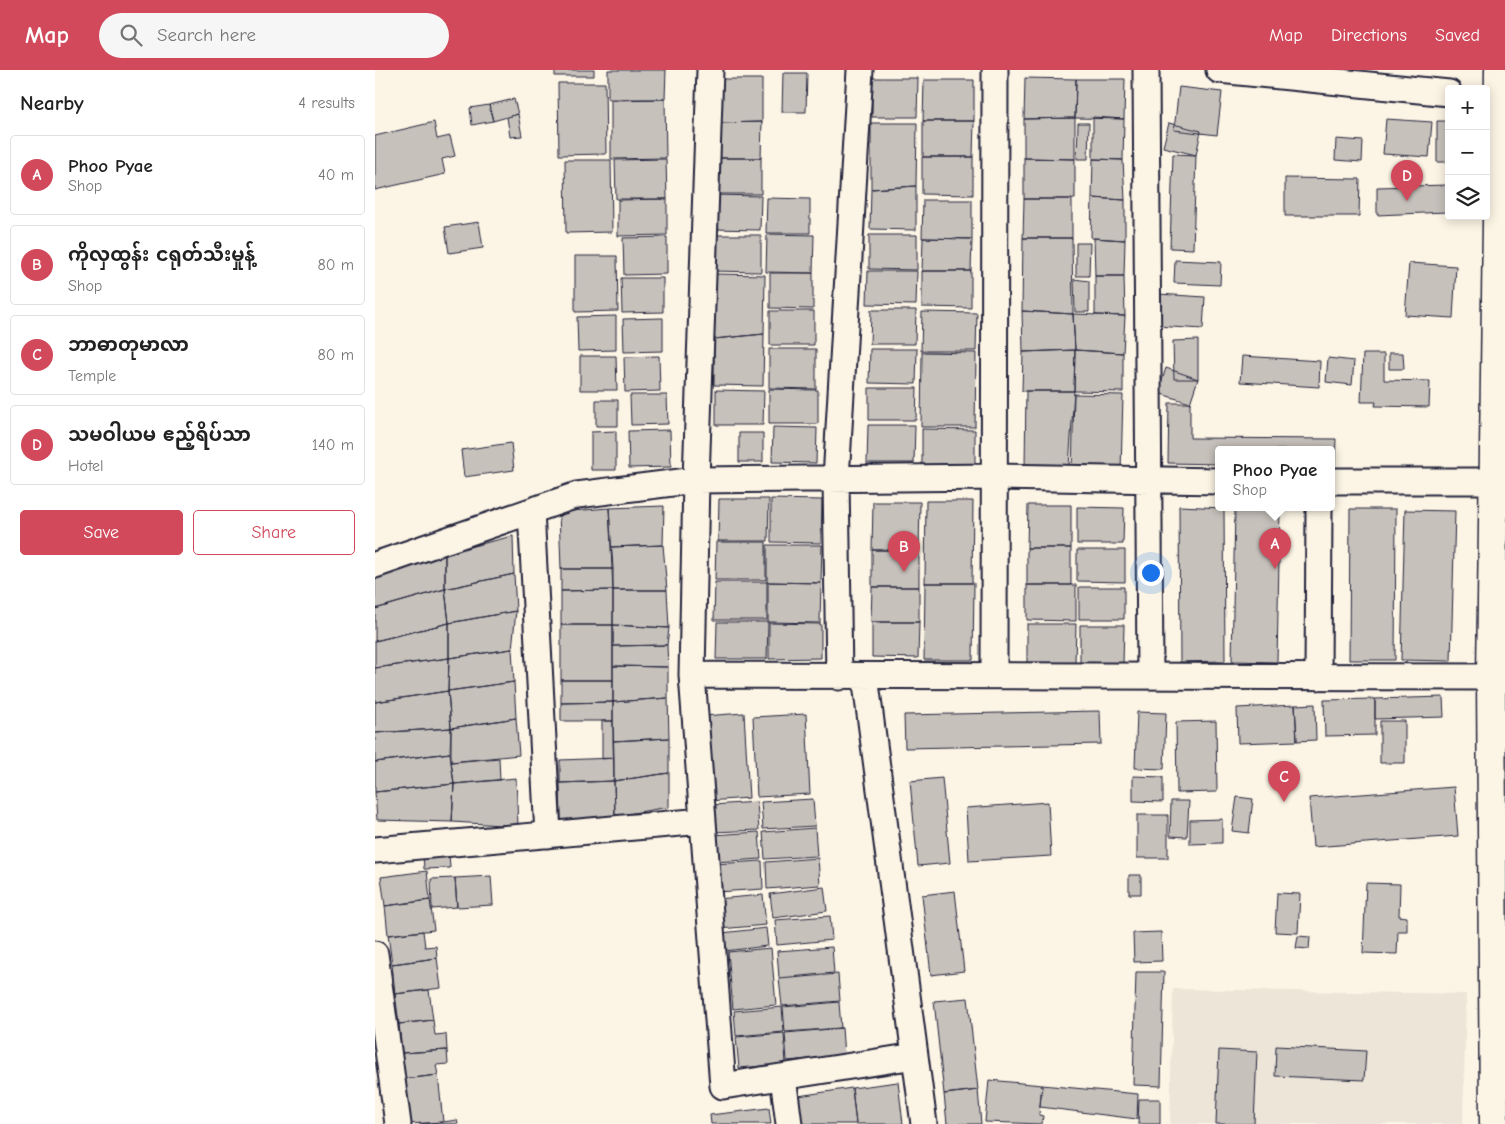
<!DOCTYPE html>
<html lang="en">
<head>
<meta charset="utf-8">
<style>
	body { margin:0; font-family:"Comic Neue","Noto Sans Myanmar",sans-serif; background:#f6f6f6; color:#222 }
	.controls { position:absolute; right:15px; top:15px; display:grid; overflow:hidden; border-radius:5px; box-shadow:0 2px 12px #0003 }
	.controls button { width:45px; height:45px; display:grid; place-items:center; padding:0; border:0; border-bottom:1px solid #e0e0e0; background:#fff; color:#222; font:25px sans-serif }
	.you { position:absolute; left:775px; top:502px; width:18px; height:18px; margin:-12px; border:4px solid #fff; border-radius:50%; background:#1a73e8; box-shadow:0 0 0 8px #1a73e833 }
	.badge { display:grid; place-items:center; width:32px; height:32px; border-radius:50%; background:#d1495b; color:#fff; font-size:16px; font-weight:700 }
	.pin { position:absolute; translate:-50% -41px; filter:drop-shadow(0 1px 2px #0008) }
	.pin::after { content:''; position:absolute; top:26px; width:18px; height:15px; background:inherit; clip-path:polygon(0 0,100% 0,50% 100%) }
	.popup { position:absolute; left:840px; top:376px; width:120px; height:65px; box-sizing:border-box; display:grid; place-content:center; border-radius:5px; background:#fff; filter:drop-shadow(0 1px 4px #0005); font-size:16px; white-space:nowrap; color:#767676 }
	.popup b { font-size:19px; color:#222 }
	.popup::after { content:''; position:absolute; left:50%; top:100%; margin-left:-10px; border:10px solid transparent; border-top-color:#fff }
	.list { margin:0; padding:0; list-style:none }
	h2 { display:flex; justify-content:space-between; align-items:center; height:65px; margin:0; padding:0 20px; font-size:21px }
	h2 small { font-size:16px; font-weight:400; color:#767676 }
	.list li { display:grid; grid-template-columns:32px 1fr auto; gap:15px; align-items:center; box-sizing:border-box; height:80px; margin:0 10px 10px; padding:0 10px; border:1px solid #e0e0e0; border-radius:5px }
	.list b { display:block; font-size:19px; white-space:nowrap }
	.list p { margin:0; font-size:16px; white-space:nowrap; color:#767676 }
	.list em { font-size:16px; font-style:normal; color:#767676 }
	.actions { display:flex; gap:10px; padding:15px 20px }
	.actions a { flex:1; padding:11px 0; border:1px solid #d1495b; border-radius:5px; text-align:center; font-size:18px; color:#d1495b }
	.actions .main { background:#d1495b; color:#fff }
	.icon { flex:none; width:28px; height:28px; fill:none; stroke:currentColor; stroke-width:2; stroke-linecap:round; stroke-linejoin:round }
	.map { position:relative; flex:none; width:1130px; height:1054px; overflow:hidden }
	header { display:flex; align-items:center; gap:30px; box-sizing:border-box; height:70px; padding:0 25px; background:#d1495b; color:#fff }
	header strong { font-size:24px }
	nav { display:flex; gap:28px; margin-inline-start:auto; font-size:18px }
	.search { width:350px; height:45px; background:#f6f6f6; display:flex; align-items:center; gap:12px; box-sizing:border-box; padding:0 18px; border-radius:28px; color:#767676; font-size:19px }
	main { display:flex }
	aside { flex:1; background:#fff }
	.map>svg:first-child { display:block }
	.built { fill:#ece5d8 }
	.building { fill:#c6c1bb; stroke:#22223b }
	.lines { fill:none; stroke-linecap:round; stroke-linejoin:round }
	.minor-casing { stroke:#22223b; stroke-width:29 }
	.major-casing { stroke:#22223b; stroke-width:31 }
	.minor { stroke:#fcf5e5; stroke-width:25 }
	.major { stroke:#fcf5e5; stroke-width:28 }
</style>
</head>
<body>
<header>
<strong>Map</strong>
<div class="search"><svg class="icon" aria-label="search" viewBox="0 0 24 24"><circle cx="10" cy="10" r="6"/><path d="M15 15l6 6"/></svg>Search here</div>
<nav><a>Map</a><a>Directions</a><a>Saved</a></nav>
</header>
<main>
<aside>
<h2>Nearby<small>4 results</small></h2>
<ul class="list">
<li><span class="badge">A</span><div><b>Phoo Pyae</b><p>Shop</p></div><em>40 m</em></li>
<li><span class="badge">B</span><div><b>ကိုလှထွန်း ငရုတ်သီးမှုန့်</b><p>Shop</p></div><em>80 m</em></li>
<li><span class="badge">C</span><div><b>ဘာဓာတုမာလာ</b><p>Temple</p></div><em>80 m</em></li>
<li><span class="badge">D</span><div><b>သမဝါယမ ဧည့်ရိပ်သာ</b><p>Hotel</p></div><em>140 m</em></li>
</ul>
<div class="actions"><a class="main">Save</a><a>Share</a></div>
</aside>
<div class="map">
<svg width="1130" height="1054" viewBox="0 0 1130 1054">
	<rect width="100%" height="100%" fill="#fcf5e5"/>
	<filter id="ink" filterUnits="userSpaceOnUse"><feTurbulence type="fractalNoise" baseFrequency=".02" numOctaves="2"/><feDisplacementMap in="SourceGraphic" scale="10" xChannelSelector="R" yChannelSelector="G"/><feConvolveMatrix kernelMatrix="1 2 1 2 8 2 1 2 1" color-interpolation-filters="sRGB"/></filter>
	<g filter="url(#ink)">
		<!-- built -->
		<path class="built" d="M798 919 1091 924 1088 1054H795Z"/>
		<!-- building -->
		<path class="building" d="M180 0H219V6H180Z
			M233 0H291L290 29H233Z
			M408 3H432L431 42H407Z
			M497 8H543L542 47H497Z
			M650 8 701 9 700 48 649 49Z
			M342 9H387V52L342 53Z
			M701 9H750L749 49 700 48Z
			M549 10H599V51H548Z
			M183 13H230L231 84 184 85Z
			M804 17 847 22 842 65 799 60Z
			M139 29 143 44 118 51 114 35Z
			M290 29 291 88 236 89V30Z
			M114 35 118 51 97 55 95 38Z
			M143 44 147 66 135 67 132 47Z
			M718 47 749 49 748 90 718 89Z
			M700 48V89L649 88V49Z
			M1011 49 1057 52 1054 87 1008 84Z
			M548 51H599L598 87H548Z
			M1062 51H1074V92H1062Z
			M59 52 62 69 75 66 80 86 67 89 70 104 0 120V66Z
			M387 52 386 88H341L342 53Z
			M496 53H542L541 116 496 119Z
			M703 53H714L713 89H702Z
			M794 53 826 61 821 85 788 77Z
			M961 69 988 71 987 92 960 90Z
			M798 84 821 85 818 179 795 178Z
			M547 87H598V125L547 124Z
			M340 88H386V124H339Z
			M649 88 700 89V129H649Z
			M291 89 292 129H241L240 90Z
			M718 89 748 90 750 130 717 128Z
			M190 90H236L237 162 191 163Z
			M910 108 985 109 984 146H910Z
			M1072 115V142L1002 145V117Z
			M541 116V160L495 159 496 119Z
			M338 125 386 126 385 160 337 159Z
			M392 128 435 129V163H391Z
			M717 128 750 130V170L716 168Z
			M292 129V165L243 166V130Z
			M649 129H697V168H648Z
			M548 130H597V169L547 168Z
			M104 152 108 178 74 183 70 157Z
			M392 164 439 165 438 203 391 202Z
			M337 165H386V202L336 201Z
			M494 165H542V200L494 199Z
			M292 167V204L249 205 248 168Z
			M548 168 597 169 596 201H547Z
			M648 168H697L698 244 647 241Z
			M719 168 750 170 749 206H720Z
			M701 173H715L714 206H701Z
			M200 186H242L243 241 200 242Z
			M800 190 846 192 845 215 799 213Z
			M1034 193 1081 196 1078 248 1030 245Z
			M493 201H542L541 235 492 234Z
			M547 201H596V238L547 237Z
			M395 203H438V239L395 238Z
			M340 204 390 205 389 264 339 269Z
			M720 206H749L750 246 720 245Z
			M246 208H288V242L247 243Z
			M699 209 714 211V242H700Z
			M783 224 830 227 828 259 781 256Z
			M496 240H541L540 274H495Z
			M395 241H439V275H395Z
			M647 241 698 244 700 280 648 282Z
			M547 242 602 243 601 281H546Z
			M698 244 750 246 748 283 700 280Z
			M241 246V280L203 281 202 247Z
			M288 248V281L249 282 248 249Z
			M389 264 388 316 339 315V269Z
			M823 270V309H799L798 271Z
			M394 279H441V319L394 318Z
			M495 279H542L541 314 494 313Z
			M700 280 699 321H647L648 282Z
			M700 280 748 283V322L699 321Z
			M547 282 601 283 600 357H546Z
			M1014 283H1028L1029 299H1014Z
			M988 284H1009V310L1055 311 1054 337 1000 336 1001 332H986Z
			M205 286H241L242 320H205Z
			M284 286 285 321 250 322 249 287Z
			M867 286 945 291 944 317 865 312Z
			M953 288 979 291 977 315 951 312Z
			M791 298 823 309 815 333 783 323Z
			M494 318H542L541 350H494Z
			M394 319 443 320V354H394Z
			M341 320 389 321 388 355H341Z
			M651 321H699L694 397H650Z
			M699 324 748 325 746 402 697 401Z
			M255 325H292L293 354 256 355Z
			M221 330H243V356H221Z
			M794 333H815V368L961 369 960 395H956V380H844V394L793 393Z
			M493 355H540L539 393H492Z
			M398 357 442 358 441 393 397 392Z
			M547 359 600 360V397L547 396Z
			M295 360 296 397 254 398 253 361Z
			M241 361V400H216V362Z
			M364 363H388V392H364Z
			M136 373 139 400 89 407 86 380Z
			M344 429H394L393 471H343Z
			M396 429 447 430 446 473 396 472Z
			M551 431H598L597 513H550Z
			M498 432H545L544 480H497Z
			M653 435H696V478H652Z
			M289 436 288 475 236 477 234 438Z
			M804 436 849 438 850 591 805 592Z
			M702 437 749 438 748 474H702Z
			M234 438 238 499H186L184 442Z
			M860 438H905L902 592 857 591Z
			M975 439H1021L1020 590H974Z
			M1030 440 1080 441 1076 591 1026 590Z
			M138 466 139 504 70 519V483Z
			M341 472H391V510H340Z
			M288 475 292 520H238L236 477Z
			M392 475H447L446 513 392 512Z
			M652 478H696V515H652Z
			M497 480H544V517H497Z
			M702 480H750V512L702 511Z
			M70 483V519L0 539V505Z
			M186 499H238V520L186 521Z
			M139 504 141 541 74 553 70 519Z
			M340 512H392V550H339Z
			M393 512 446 513 445 553 393 552Z
			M550 513H599L598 590H549Z
			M652 515H701V551L652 550Z
			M497 517H544V552H496Z
			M704 517H749V549H704Z
			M70 519 74 553 0 571V539Z
			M238 520H292L294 558 238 555Z
			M238 520V555H186V521Z
			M141 541 137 579 74 588V553Z
			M342 552H393L392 589H341Z
			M497 552H544L543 588 497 587Z
			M74 553V588L0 598V571Z
			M394 553 446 554V588L394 589Z
			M652 554H701L700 593H652Z
			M186 555H238V610H186Z
			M238 555 294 558 292 575 238 576Z
			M705 555H749L748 594H705Z
			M292 575 293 597 238 596V576Z
			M137 579 139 612 73 621 74 588Z
			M74 588 73 621 0 632V598Z
			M238 596 293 597V628L238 632Z
			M186 610H238V632L186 633Z
			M139 612 141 648 76 658 73 621Z
			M73 621 76 658 0 663V632Z
			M1068 627 1069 647 1000 649V629Z
			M293 628 294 668 238 671V632Z
			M1000 629V665L950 666 949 630Z
			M238 632V651H186V633Z
			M940 634 941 670 922 671 920 635Z
			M920 635 922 671 863 673 862 638Z
			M725 641 726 674 530 678 529 645Z
			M762 642 791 643 789 699 760 698Z
			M369 643 374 728 333 731 328 646Z
			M431 644 435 724 382 727 378 647Z
			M141 648 144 685 76 692V658Z
			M227 651H238L239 688 227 689Z
			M841 651 842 722 802 723 801 652Z
			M1005 651H1030V693H1005Z
			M76 658 75 683 0 692V663Z
			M294 668V703L239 711 238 671Z
			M75 683 79 714 0 722V692Z
			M124 688 125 710 79 714 76 692Z
			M239 688V711L185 713V690Z
			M294 703V737L240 746 239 711Z
			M758 706 788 707V732L758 731Z
			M141 708 143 756 77 752 79 714Z
			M567 708 575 793 543 796 535 711Z
			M239 711 240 746 186 750 185 713Z
			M79 714 77 752 2 750 0 722Z
			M1079 717 1083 766 938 777 934 728Z
			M862 727 878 729 874 763 857 761Z
			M438 729 440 756 388 759 386 732Z
			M796 731H814L812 767 795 766Z
			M382 732 384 760 338 762 337 735Z
			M673 732 676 786 594 791 591 738Z
			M762 745H793V788H762Z
			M847 749V773L815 774V750Z
			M440 758 442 786 390 789 388 762Z
			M384 762 386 789 340 792 338 765Z
			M74 784 75 798 49 799 48 785Z
			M443 788 445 815 392 819 391 792Z
			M387 791 388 819 342 822 340 794Z
			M52 801 55 830 10 836 6 807Z
			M754 805H766V824H754Z
			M116 806 118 835 82 837 80 808Z
			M80 808 82 837 57 839 56 809Z
			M991 813 1025 814 1024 846 1032 847V861H1023L1022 884 988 883Z
			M449 817 452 841 398 848 395 824Z
			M580 821 589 901 556 905 547 825Z
			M902 823 925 824 923 863 900 862Z
			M388 825 391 855 345 859 342 829Z
			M55 830 59 860 13 865 10 836Z
			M455 846 457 870 402 875 400 850Z
			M391 858 393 876 349 881 347 863Z
			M48 861 50 877 61 876 62 888 17 894 13 865Z
			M786 862 787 891 759 892 758 863Z
			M923 866 935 867 934 879 921 878Z
			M457 877 459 903 404 908 402 881Z
			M396 878 401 935 358 939 353 882Z
			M62 888 66 918 20 924 17 894Z
			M761 902H789L786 1016 758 1015Z
			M463 904 465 931 407 936 404 909Z
			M54 920 58 950 24 954 20 924Z
			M593 928 603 1020 569 1024 559 931Z
			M464 932 466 958 410 962 408 937Z
			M407 937 409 962 361 966 359 941Z
			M58 950 60 965 71 964 72 980 27 983 24 954Z
			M467 958 469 986 412 991 410 963Z
			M409 963 411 994 364 998 361 967Z
			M901 976 991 981 989 1010 900 1006Z
			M72 980 73 994 61 995 63 1005 29 1009 27 983Z
			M844 980 882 982 879 1054H841Z
			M63 1005 68 1052 33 1054 29 1009Z
			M614 1010 667 1015 664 1045 668 1046 667 1054 610 1052Z
			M523 1012 528 1054H481L477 1018Z
			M667 1015 763 1024 762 1049 665 1037Z
			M477 1018 481 1054H427L423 1026Z
			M603 1020 606 1054H572L569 1024Z
			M764 1029H785V1054H763Z
			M394 1038 396 1054H336L335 1045Z
			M82 1050 83 1054H44L68 1052Z"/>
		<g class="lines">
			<defs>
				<path id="minor" d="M335 0 321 410 317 605 348 1016 540 986
					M771 0 775 606
					M844 0 1074 23
					M956 411H1118
					M156 441 173 765
					M0 495 202 425 321 410 619 407 844 411
					M317 605 1116 607 1130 610
					M619 605 620 0
					M490 606 549 1054
					M464 607 461 409 485 0
					M943 607 944 438
					M0 780 328 751
					M0 884 23 1054
					M408 1007 414 1054"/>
				<path id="major" d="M1119 1054 1116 607 1124 0"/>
			</defs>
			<!-- minor casing -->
			<use href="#minor" class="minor-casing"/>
			<!-- major casing -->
			<use href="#major" class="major-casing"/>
			<!-- minor -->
			<use href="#minor" class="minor"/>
			<!-- major -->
			<use href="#major" class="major"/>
		</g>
	</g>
</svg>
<div class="controls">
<button>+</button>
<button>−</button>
<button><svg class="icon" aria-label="layers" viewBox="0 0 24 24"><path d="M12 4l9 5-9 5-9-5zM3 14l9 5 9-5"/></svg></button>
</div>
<div class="you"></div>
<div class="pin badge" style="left:900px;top:499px">A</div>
<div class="popup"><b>Phoo Pyae</b>Shop</div>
<div class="pin badge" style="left:529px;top:502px">B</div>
<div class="pin badge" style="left:909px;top:732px">C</div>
<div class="pin badge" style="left:1032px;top:131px">D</div>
</div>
</main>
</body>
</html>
